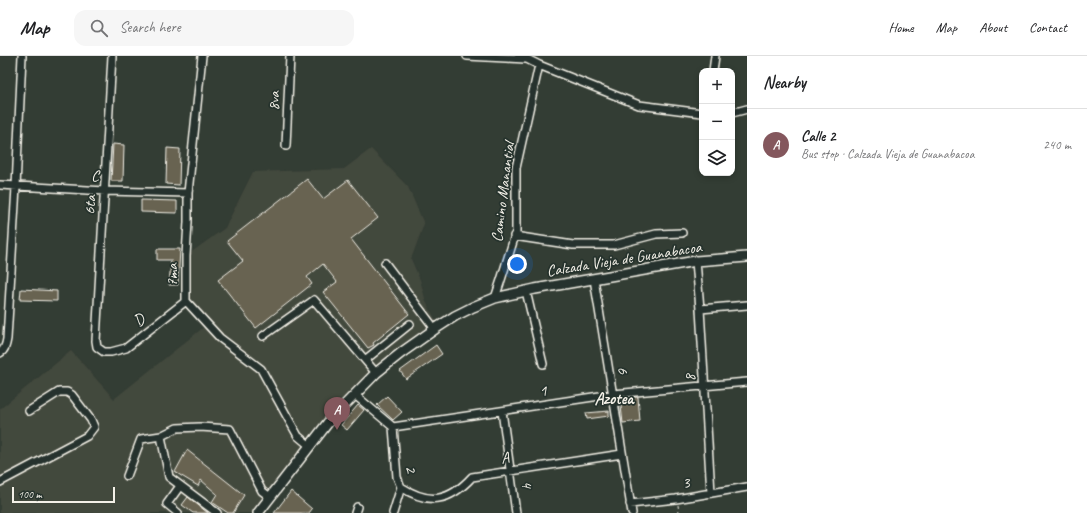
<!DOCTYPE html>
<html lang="en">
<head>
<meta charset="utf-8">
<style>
	body { margin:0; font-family:Caveat,sans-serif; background:#f6f6f6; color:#202124 }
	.controls { position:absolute; right:12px; top:12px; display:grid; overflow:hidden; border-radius:8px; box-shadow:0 2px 6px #0003 }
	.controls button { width:36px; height:36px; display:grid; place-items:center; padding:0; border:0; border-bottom:1px solid #e0e0e0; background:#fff; color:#202124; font:20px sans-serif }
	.scale { position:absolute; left:12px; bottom:10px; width:103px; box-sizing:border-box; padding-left:4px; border:2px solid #f4f1e8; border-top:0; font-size:11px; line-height:14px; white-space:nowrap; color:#f4f1e8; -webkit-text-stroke:3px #26332d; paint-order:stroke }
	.you { position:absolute; left:517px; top:208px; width:14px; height:14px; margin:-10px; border:3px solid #fff; border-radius:50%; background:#1a73e8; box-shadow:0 0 0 6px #1a73e833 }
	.badge { display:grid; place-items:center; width:26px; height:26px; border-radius:50%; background:#84575d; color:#fff; font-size:13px; font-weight:700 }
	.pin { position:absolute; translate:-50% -33px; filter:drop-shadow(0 1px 2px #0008) }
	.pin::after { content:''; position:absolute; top:21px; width:14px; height:12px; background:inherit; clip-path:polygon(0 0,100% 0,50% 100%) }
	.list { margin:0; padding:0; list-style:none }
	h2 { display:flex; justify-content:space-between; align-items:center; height:52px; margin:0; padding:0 16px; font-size:17px }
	h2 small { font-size:13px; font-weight:400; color:#757577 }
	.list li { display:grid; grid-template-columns:26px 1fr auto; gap:12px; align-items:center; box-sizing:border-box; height:72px; padding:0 16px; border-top:1px solid #e0e0e0 }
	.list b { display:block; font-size:15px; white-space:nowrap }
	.list p { margin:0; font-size:13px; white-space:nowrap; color:#757577 }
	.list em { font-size:13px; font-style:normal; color:#757577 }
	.icon { flex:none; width:22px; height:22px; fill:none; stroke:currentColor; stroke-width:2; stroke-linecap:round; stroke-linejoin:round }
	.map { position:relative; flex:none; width:747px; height:457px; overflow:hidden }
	header { display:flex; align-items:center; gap:24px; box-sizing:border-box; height:56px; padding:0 20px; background:#fff; border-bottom:1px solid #e0e0e0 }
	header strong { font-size:19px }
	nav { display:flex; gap:22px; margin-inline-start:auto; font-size:14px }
	.search { width:280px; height:36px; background:#f6f6f6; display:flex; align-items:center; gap:10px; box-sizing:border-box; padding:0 14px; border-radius:12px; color:#757577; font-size:15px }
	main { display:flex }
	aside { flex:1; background:#fff }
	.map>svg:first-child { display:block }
	.built { fill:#43483d }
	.building { fill:#686351; stroke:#f4f1e8 }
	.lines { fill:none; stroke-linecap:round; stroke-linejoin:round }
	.minor-casing { stroke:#f4f1e8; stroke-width:10 }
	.major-casing { stroke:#f4f1e8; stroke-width:12 }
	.path { stroke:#f4f1e8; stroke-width:1; stroke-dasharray:3 3; stroke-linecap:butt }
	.minor { stroke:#26332d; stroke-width:7 }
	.major { stroke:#26332d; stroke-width:9 }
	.labels { text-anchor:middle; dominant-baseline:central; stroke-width:3.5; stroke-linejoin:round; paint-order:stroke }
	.street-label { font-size:16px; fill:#f4f1e8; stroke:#26332d }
	.neighbourhood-label { font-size:17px; font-weight:bold; fill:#f4f1e8; stroke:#26332d }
</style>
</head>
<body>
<header>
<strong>Map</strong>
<div class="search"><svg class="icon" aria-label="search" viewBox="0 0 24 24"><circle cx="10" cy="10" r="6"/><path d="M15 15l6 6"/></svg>Search here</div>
<nav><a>Home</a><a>Map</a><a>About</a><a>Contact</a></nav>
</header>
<main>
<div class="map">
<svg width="747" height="457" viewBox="0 0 747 457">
	<rect width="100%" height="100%" fill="#333d34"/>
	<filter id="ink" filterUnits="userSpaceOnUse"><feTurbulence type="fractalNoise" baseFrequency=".025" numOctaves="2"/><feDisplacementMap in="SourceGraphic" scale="8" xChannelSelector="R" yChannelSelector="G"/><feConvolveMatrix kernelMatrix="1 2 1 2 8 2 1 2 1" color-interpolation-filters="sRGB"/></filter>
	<g filter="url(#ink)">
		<!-- built -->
		<path class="built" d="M371 93 408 131 424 168 411 203 420 224 426 246 439 270 355 339 258 457H0V353L71 295 114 343 204 271 186 245V200L225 172 253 116 344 113Z"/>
		<!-- building -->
		<path class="building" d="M113 88 124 89 123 125H111Z
			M167 92 180 93 179 129 166 128Z
			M307 123 323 143 348 124 378 162 351 183 409 258 373 287 374 289 368 292 323 236 337 226 323 208 307 221 312 228 256 272 218 224 243 205 227 185Z
			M141 144 177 145V157L141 156Z
			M157 193H180L178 229H169L171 204H157Z
			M21 233 57 235V245L20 244Z
			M436 289 442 298 406 323 400 315Z
			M387 340 402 356 393 364 377 349Z
			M638 341 640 365 623 367 620 342Z
			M358 349 364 354 347 374 341 369Z
			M609 355V360L587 363 586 357Z
			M187 394 244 439 233 457H228L212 446 217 438 201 424 198 430 175 416Z
			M291 435 312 453 309 457H274Z
			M188 441 208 457H193L182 449Z"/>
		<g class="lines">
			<defs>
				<path id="minor" d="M112 0 96 285 97 291 104 296H111L126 292 186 245
					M202 0 188 137V166L186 200V245L220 282 261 313 289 364 298 380 310 390
					M467 0 525 3
					M521 0 539 9 639 49 702 57
					M713 15 715 0
					M732 57 747 53
					M286 90 290 0
					M0 129 105 135 188 137
					M514 180 573 189H614L656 178 682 177
					M696 205 700 253 711 437
					M385 207 435 273
					M594 223 632 457
					M526 235 543 308
					M495 242 501 224 516 176V112L539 9
					M700 253 747 249
					M263 280 314 244 376 317
					M0 297C5 294 6 289 7 283L16 131 22 0
					M365 304 410 268
					M355 339 393 371 613 338 747 326
					M502 355 516 457
					M393 371 397 421 401 431 393 457
					M127 420 141 383 161 380
					M0 426 87 380 94 371 91 364 72 339 67 336H59L29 355
					M401 431C429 449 449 446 472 421L622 398
					M630 448 676 443 747 431
					M178 457 167 448 180 430
					M217 457 169 421 161 380 177 372 200 371 230 373 262 435 270 441
					M355 457 357 451"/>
				<path id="major" d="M258 457 330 364 376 317 401 297 435 273 455 260 473 251 495 242 535 233 696 205 747 201"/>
			</defs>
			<!-- minor casing -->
			<use href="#minor" class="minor-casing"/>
			<!-- major casing -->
			<use href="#major" class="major-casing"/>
			<!-- path -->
			<path class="path" d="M678 449 679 457"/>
			<!-- minor -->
			<use href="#minor" class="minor"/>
			<!-- major -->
			<use href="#major" class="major"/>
		</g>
	</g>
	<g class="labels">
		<!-- street labels -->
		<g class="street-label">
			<text transform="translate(274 45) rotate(-88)">8va</text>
			<text transform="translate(95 120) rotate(3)">C</text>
			<text transform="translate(503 136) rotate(-83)">Camino Manantial</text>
			<text transform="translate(90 149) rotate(-87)">6ta</text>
			<text transform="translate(624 203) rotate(-9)">Calzada Vieja de Guanabacoa</text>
			<text transform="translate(172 219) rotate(-90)">7ma</text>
			<text transform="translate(139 264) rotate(-38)">D</text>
			<text transform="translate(623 314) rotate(81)">6</text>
			<text transform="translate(690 322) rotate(-93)">8</text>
			<text transform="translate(543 335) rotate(-9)">1</text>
			<text transform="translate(505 402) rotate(-9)">A</text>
			<text transform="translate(411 413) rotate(81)">2</text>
			<text transform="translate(686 427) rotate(-10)">3</text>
			<text transform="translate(527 428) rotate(82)">4</text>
		</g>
		<!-- neighbourhood labels -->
		<g class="neighbourhood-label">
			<text x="614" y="342">Azotea</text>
		</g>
	</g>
</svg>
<div class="controls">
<button>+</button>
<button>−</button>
<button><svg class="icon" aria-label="layers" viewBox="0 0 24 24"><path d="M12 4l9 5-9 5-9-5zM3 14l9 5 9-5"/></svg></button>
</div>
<div class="scale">100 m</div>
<div class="you"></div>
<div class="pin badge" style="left:337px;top:374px">A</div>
</div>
<aside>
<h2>Nearby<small></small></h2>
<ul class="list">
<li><span class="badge">A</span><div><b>Calle 2</b><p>Bus stop · Calzada Vieja de Guanabacoa</p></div><em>240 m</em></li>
</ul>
</aside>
</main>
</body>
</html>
